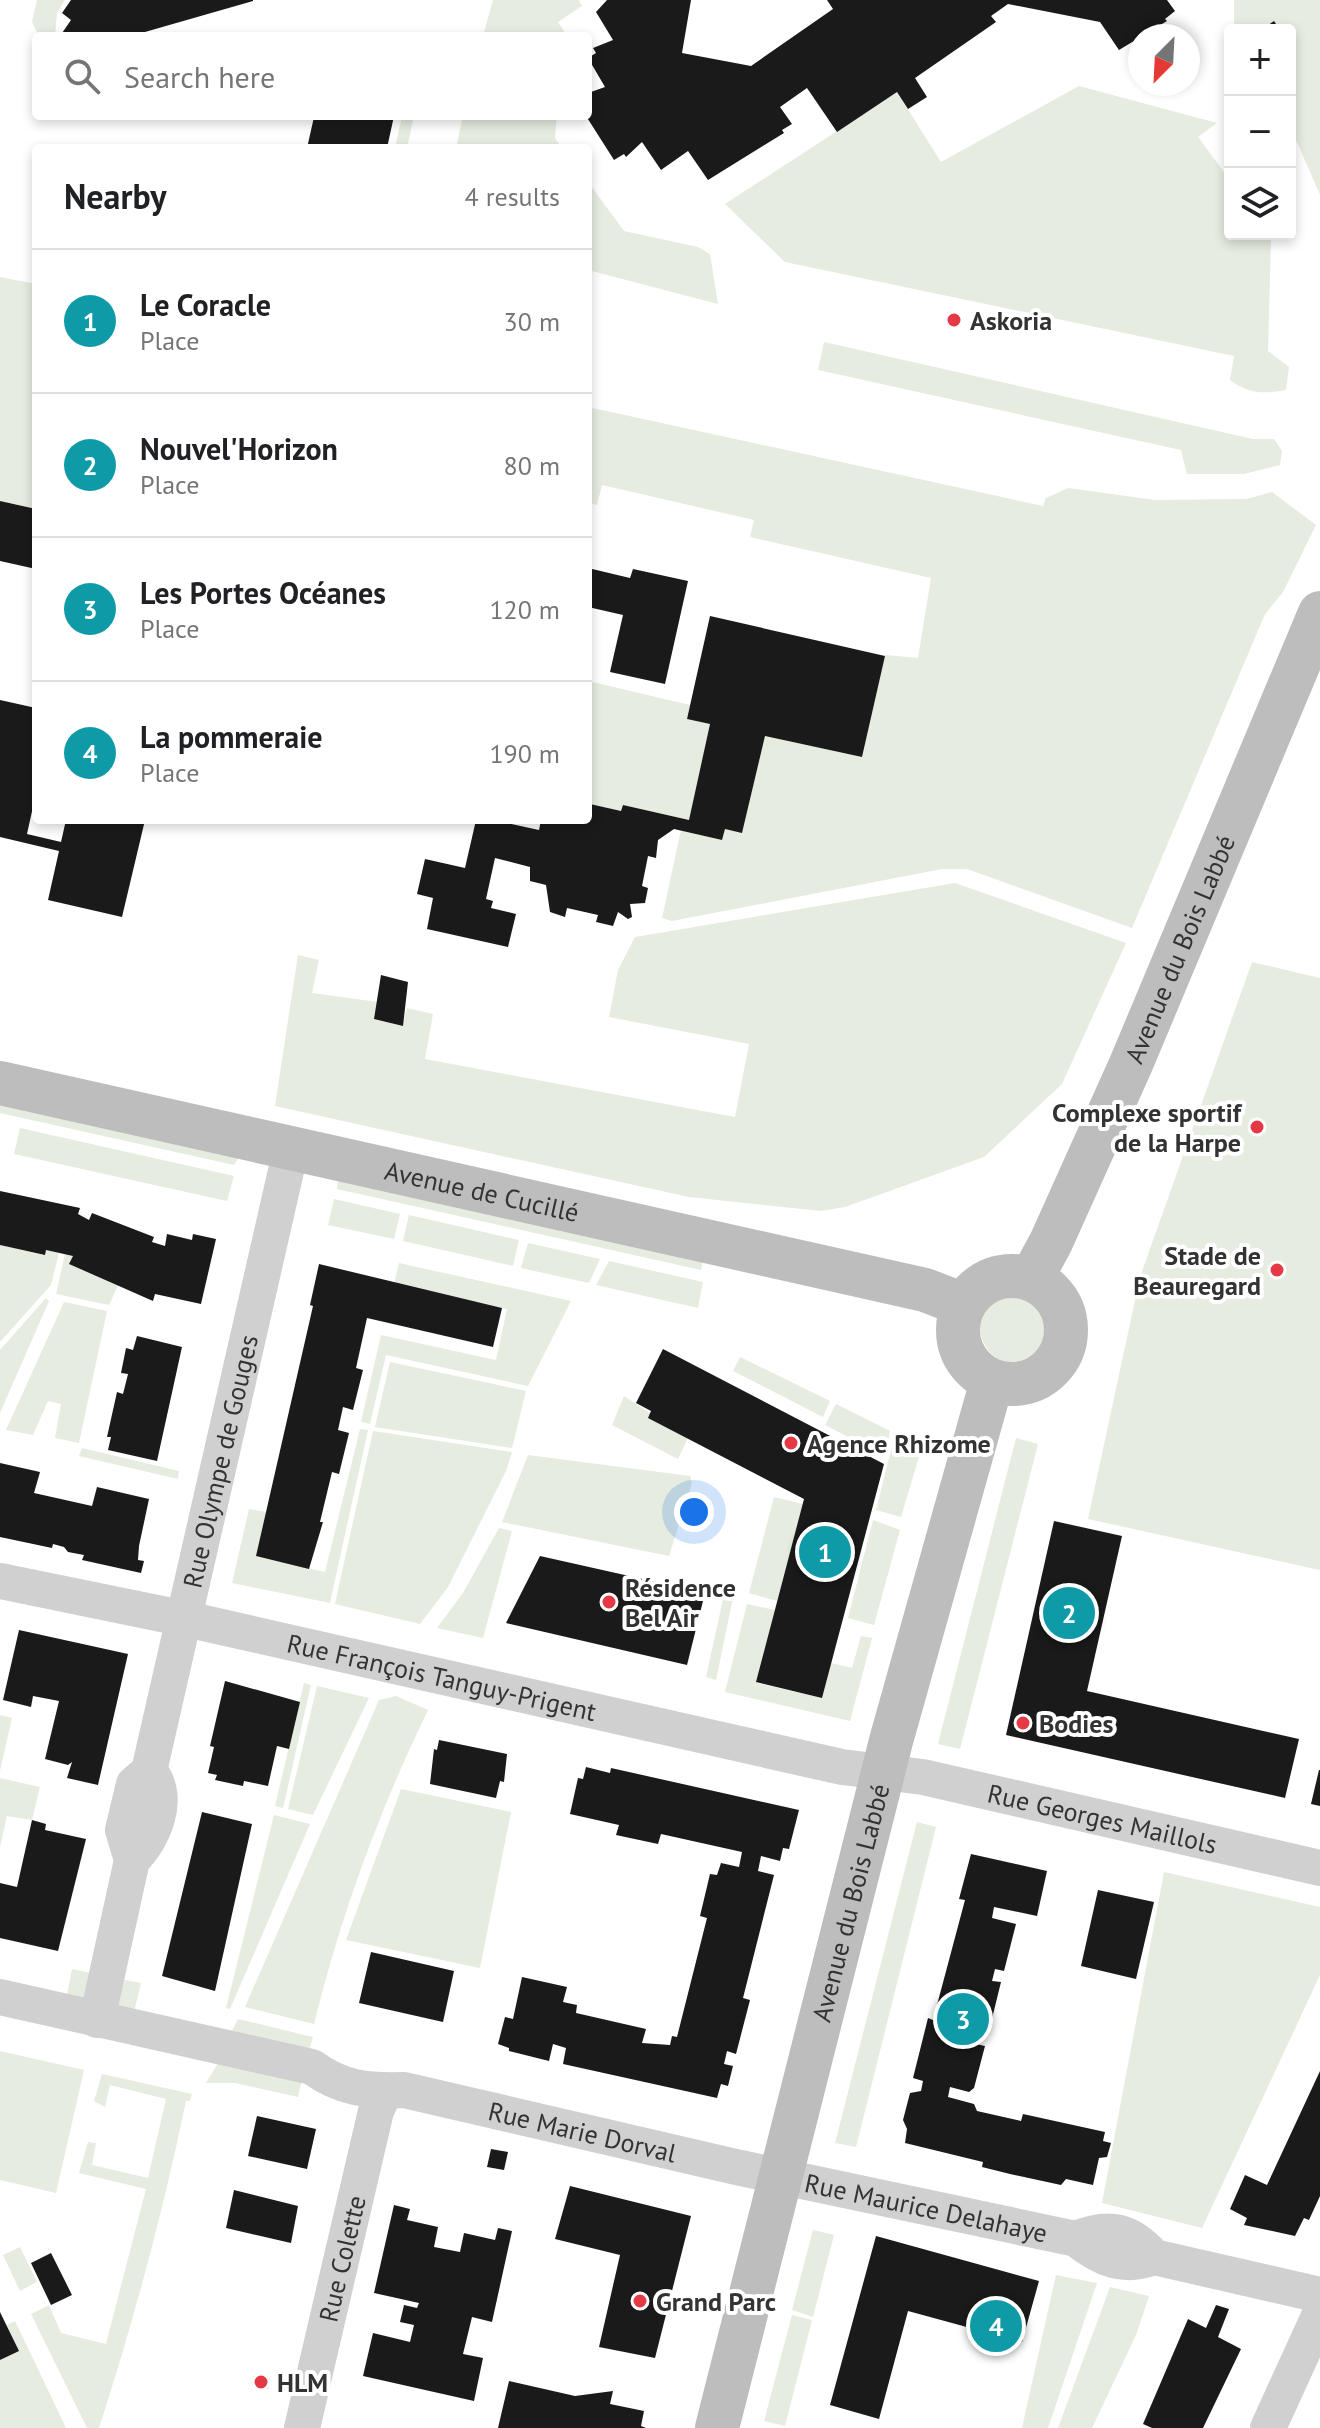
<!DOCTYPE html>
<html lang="en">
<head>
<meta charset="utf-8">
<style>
	body { margin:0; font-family:"PT Sans",sans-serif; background:#f2f2f2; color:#202124 }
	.controls { position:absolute; right:24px; top:24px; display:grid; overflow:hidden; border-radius:8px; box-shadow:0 4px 12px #0003 }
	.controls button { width:72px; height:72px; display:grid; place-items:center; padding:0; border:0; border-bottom:2px solid #e0e0e0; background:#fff; color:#202124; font:40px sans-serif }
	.compass { position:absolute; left:1128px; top:24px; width:72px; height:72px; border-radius:50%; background:#fff; box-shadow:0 4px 12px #0003; rotate:204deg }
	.you { position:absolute; left:694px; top:1512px; width:28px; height:28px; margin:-20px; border:6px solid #fff; border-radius:50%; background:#1a73e8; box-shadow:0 0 0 12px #1a73e833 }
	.badge { display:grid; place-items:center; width:52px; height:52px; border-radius:50%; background:#e63946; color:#fff; font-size:26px; font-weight:700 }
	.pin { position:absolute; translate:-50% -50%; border:4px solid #fff; box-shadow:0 2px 8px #0006 }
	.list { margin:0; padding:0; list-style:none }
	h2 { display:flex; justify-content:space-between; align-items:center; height:104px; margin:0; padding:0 32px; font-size:34px }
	h2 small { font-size:26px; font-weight:400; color:#757577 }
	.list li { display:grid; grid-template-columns:52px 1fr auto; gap:24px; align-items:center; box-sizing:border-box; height:144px; padding:0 32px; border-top:2px solid #e0e0e0 }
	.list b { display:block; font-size:30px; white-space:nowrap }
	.list p { margin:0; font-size:26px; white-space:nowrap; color:#757577 }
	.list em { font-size:26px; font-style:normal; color:#757577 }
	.icon { flex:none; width:44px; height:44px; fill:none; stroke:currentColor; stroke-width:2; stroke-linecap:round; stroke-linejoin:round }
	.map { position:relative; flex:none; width:1320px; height:2428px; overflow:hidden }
	.search { position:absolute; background:#fff; box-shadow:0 4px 12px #0003; left:32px; top:32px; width:560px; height:88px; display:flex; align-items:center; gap:20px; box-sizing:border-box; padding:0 28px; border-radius:8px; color:#757577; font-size:30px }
	.panel { position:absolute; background:#fff; box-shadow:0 4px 12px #0003; left:32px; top:144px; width:560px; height:680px; border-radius:8px }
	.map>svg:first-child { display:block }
	.green { fill:#e6ecdf }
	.building { fill:#1a1a1a }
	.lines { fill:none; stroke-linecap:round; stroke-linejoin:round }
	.street { stroke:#d0d0d0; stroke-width:36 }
	.secondary { stroke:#bdbdbd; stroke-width:44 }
	.poi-dot { fill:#e63946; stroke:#fff; stroke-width:3 }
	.labels { text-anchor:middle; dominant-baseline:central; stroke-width:8; stroke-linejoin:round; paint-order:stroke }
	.poi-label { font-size:26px; font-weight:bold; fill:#333; stroke:#fff; text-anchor:start }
	.street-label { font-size:26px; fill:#333; stroke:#fff }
</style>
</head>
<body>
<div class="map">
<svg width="1320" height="2428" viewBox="0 0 1320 2428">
	<rect width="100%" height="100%" fill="#fff"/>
	<!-- green -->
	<path class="green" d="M37 0H65L57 13 55 36H39L32 22Z
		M493 0H579L582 6 558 22 567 36H483Z
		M1234 0H1320V195L1290 126V30H1234Z
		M1079 86 1217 123 1198 137 1230 180V234L1271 237 1268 351 1289 367 1286 390C1263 394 1249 394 1230 380L1234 356 785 262 725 204 897 92 941 162Z
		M402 116H414L407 148H395Z
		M463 116H557L555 138 562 148H456Z
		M588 182 624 231 698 247 710 254 718 304 588 270Z
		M0 277 36 284V509L0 501Z
		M824 342 1253 439H1274L1282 451 1280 465 1244 474H1187L1181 450 818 370Z
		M588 407 1043 506 1046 498 1068 488 1155 500 1247 499 1272 492 1316 525 1283 592 1265 614 1132 928 967 869H942L672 921 662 918 681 830 722 840 725 829 742 832 765 736 862 757 885 655 918 658 931 578 750 537 754 520 602 485 597 505 588 503Z
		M588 681 690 705 687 719 710 724 689 820 623 805 621 811 590 804Z
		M955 883 1126 943 1062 1084 984 1157 845 1207 821 1211 689 1197 275 1106 298 955 319 960 312 993 378 1002 374 1019 402 1026 407 1008 433 1014 425 1059 735 1117 749 1044 609 1017 618 970 635 937Z
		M1252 962 1320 978V1570L1088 1519 1140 1277Z
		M0 1103 239 1157 234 1165 0 1113Z
		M20 1128 234 1176 227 1201 14 1154Z
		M338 1179 703 1260 701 1270 337 1189Z
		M334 1199 400 1214 394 1239 328 1225Z
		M409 1215 519 1240 513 1266 403 1241Z
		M528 1243 600 1259 589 1283 521 1268Z
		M0 1245 44 1255 46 1250 59 1253 51 1285 0 1342Z
		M65 1254 73 1256 70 1264 118 1285 109 1305 56 1294Z
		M609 1261 703 1282 698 1308 596 1285Z
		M399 1263 571 1301 528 1386 386 1355 370 1424 361 1422 381 1335 496 1360 507 1309 394 1284Z
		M980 1327a37 37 0 1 1 74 0a37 37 0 1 1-74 0Z
		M46 1298 49 1301 0 1413V1350Z
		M64 1302 107 1311 79 1443 55 1438 61 1404 48 1401 33 1435 6 1430Z
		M740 1357 830 1401 823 1417 733 1371Z
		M390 1362 526 1391 512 1448 375 1427Z
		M624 1396 688 1438 678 1459 612 1425Z
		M836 1404 890 1431 885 1456 825 1425Z
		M360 1429 368 1430 330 1603 232 1583 249 1509 267 1512 257 1556 325 1572Z
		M373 1431 512 1452 506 1471 448 1587 420 1624 335 1604Z
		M895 1434 921 1450 901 1517 876 1510Z
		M1016 1438 1038 1444 960 1749 938 1744Z
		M82 1448 179 1471 178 1479 79 1456Z
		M528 1455 690 1476 692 1483 669 1556 502 1522Z
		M774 1497 803 1504 777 1601 749 1593Z
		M873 1520 900 1530 874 1625 848 1618Z
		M499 1528 512 1531 483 1638 437 1628 463 1593Z
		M727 1581 736 1583 716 1680 706 1677Z
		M747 1604 775 1610 757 1683 822 1698 831 1663 852 1668 861 1636 872 1638 850 1721 725 1692Z
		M304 1683 311 1685 283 1808 275 1806Z
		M317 1686 369 1698 313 1815 288 1809Z
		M396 1696 428 1710C379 1811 341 1914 314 2024L245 2007 379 1700Z
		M0 1715 12 1718 0 1771Z
		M0 1778 40 1787 32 1820 7 1816 0 1847Z
		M401 1789 511 1812 480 1968 346 1940Z
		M274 1815 310 1824 230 2009 226 2008Z
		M917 1822 936 1827 856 2147 835 2143Z
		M1164 1872 1320 1907V1975L1202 2228 1102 2203Z
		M72 1969 96 1974 91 1999 65 2005Z
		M115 1978 141 1983 133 2016 122 2013 111 1995Z
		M238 2019 313 2037 308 2054 229 2037Z
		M0 2051 84 2070 56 2193 0 2180Z
		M220 2060 302 2079 298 2097 235 2083H206Z
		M102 2074 192 2094 190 2101H186C163 2212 134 2320 99 2428H87L31 2314 49 2305 61 2333 106 2344 146 2189 79 2173 88 2142 96 2143 92 2165 148 2178 166 2099 110 2085 105 2107 94 2101Z
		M813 2230 834 2235 813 2317 792 2310Z
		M20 2247 37 2282 20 2291 3 2255Z
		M1056 2275 1097 2283 1048 2428H1022Z
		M1110 2287 1149 2296 1136 2335 1092 2428H1058Z
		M792 2315 812 2320 785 2426 764 2421Z
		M15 2321 66 2428H0V2360L18 2351 7 2325Z"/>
	<!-- building -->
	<path class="building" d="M71 0H253V1L131 36H60L71 20 62 13Z
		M607 0H691L682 53 751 66 833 9 827 0H1167L1175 11 1165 19 1167 21 1119 50 1100 22 1008 4 991 16 996 22 915 78 927 97 908 109 897 92 837 132 807 88 780 107 792 124 782 130 784 133 708 180 688 151 661 170 642 142 626 157 624 154 614 160 586 116 588 93 605 87 588 58 596 53 593 48 613 40 596 12Z
		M1274 21 1280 30H1261Z
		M394 116 387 148H307L314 117Z
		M0 501 36 509V569L0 561Z
		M588 568 630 578 633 569 688 581 665 684 610 672 623 615 588 607Z
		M710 616 885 656 862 757 765 736 742 833 725 829 722 840 674 829 658 840 656 858 648 856 642 886 648 888 645 903 630 904 632 917 628 919 618 912 613 926 596 922 598 915 567 908 565 917 550 912 546 885 530 881V867L495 858 486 899 493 901 491 908 516 914 508 947 427 929 433 898 417 894 425 859 465 868 476 820H508L507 823 539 830 541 820H588V797L591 798 590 804 621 811 623 805 689 820 710 724 687 719Z
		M0 700 36 708V793L27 834 61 842 66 820H145L122 917 48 900 59 851 0 837Z
		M381 975 408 982 403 1026 374 1019Z
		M0 1191 80 1208 78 1214 89 1220 92 1213 154 1237 152 1242 165 1246 167 1234 192 1240 193 1234 216 1239 201 1304 155 1294 153 1301 69 1264 73 1256 46 1250 45 1255 0 1245Z
		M319 1264 502 1308 493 1347 367 1318 356 1368 363 1370 353 1410 343 1407 338 1430 349 1433 339 1474 332 1472 320 1522H323L309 1569 256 1556 313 1306 310 1305Z
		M137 1336 182 1347 157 1461 108 1450 111 1437H107L117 1392 123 1394 128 1374 121 1373 126 1348 133 1350Z
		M663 1349 884 1464 822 1698 756 1682 804 1499 648 1418 651 1411 636 1403Z
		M0 1463 40 1472 34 1493 92 1506 97 1487 149 1499 139 1546 138 1560 144 1561 141 1573 82 1560 84 1555 68 1552 64 1547 53 1544 52 1548 0 1537Z
		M1054 1521 1122 1536 1087 1691 1299 1739 1285 1798 1006 1735Z
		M540 1556 705 1593 687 1665 506 1623Z
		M19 1630 128 1654 98 1785 67 1778 72 1762 68 1765 45 1759 59 1701 33 1696 31 1707 3 1700Z
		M225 1681 300 1702 289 1749 277 1746 268 1786 244 1781 243 1786 215 1780 217 1775 208 1773 214 1747 210 1746Z
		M439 1740 507 1754 504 1782 500 1781 496 1798 430 1784 434 1749 437 1750Z
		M586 1767 610 1773 611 1768 799 1810 789 1849 783 1848 780 1861 761 1856 758 1871 774 1875 743 1998 750 2000 736 2054 727 2051 724 2064 733 2066 728 2086 721 2084 717 2098 563 2064 566 2048 553 2044 549 2061 509 2051V2048L498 2044 505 2017 513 2019 522 1977 567 1987 563 2002 577 2005 576 2013 646 2029 642 2043 670 2045 672 2036 677 2037 707 1918 700 1916 710 1874 717 1875 721 1863 739 1867 742 1852 661 1834 658 1844 616 1835 619 1825 570 1814 578 1778 583 1779Z
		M1319 1770H1320V1806L1311 1804Z
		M202 1812 252 1824 215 1991 162 1976Z
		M32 1820 46 1824 45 1830 86 1839 58 1951 0 1938V1883L17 1887Z
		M971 1854 1047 1871 1037 1916 994 1907 992 1918 1016 1924 1004 1971 995 1969 992 1981 1001 1982 988 2035 979 2032 976 2044 985 2046 974 2088 969 2092 950 2087 948 2097 974 2104 977 2111 1021 2121 1023 2114 1105 2132 1103 2141 1111 2143 1107 2157 1099 2158 1093 2185 1066 2179 1061 2185 1010 2174 982 2167 983 2162 905 2143 907 2129 903 2120 910 2093 921 2091 923 2081 913 2078 928 2018 933 2020 965 1900 959 1899Z
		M1098 1890 1154 1902 1136 1979 1081 1966Z
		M371 1952 454 1971 443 2022 359 2003Z
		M1320 2071V2196L1309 2220 1304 2218 1295 2236 1244 2225 1247 2218 1230 2209 1245 2175 1267 2185Z
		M257 2116 316 2129 307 2169 248 2156Z
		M491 2149 508 2152 504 2170 487 2167Z
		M570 2186 691 2216 655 2358 599 2347 620 2255 555 2239Z
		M234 2190 298 2206 291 2243 226 2228Z
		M394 2205 410 2209 407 2220 438 2227 434 2247 460 2252 464 2233 495 2240 498 2228 512 2231 492 2322 472 2317 463 2354 483 2358 474 2401 363 2376 373 2333 410 2342 414 2325 400 2322 404 2305 417 2308 419 2303 374 2293Z
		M876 2236 1039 2281 1022 2342 908 2311 879 2419 830 2405Z
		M51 2253 72 2295 51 2305 31 2263Z
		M1216 2305 1229 2309 1218 2337 1241 2349 1203 2428H1152L1143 2424 1188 2319 1206 2328Z
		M0 2312 19 2351 0 2360Z
		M254 2376 270 2379 268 2389 252 2385Z
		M509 2381 575 2396 613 2391 610 2404 644 2411 641 2426 646 2428H498Z"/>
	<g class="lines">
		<!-- street -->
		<g class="street">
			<path id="s1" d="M0 1581 186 1619 842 1767 923 1777 1320 1868"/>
			<path d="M132 1860C154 1839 172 1796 149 1771"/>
			<path id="s2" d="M0 1997 312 2067C342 2089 367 2091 404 2090L736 2167 1076 2239C1101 2259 1123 2269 1154 2257"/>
			<path id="s3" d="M97 2020 132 1860 123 1830 134 1784 149 1771 291 1149"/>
			<path d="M1076 2239C1109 2225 1130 2230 1154 2257L1320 2295"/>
			<path id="s4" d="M302 2428 376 2111 385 2091"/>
			<path d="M1268 2428 1320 2314"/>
		</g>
		<!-- secondary -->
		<g class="secondary">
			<path id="s5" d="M0 1083 925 1290 964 1305"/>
			<circle cx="1012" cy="1330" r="54"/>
			<path id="s6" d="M1031 1279 1051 1242 1131 1064 1320 613"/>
			<path id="s7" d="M717 2428 891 1741 992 1381"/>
		</g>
	</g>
	<!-- markers -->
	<g class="poi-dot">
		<circle cx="954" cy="320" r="8"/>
		<circle cx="1257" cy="1127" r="8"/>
		<circle cx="1277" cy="1270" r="8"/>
		<circle cx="791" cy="1443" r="8"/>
		<circle cx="609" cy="1602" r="8"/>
		<circle cx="1023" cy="1723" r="8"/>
		<circle cx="640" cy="2301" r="8"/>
		<circle cx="261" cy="2382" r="8"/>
	</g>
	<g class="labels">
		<!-- poi labels -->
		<g class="poi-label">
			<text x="970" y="320">Askoria</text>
			<text x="1241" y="1112" text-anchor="end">Complexe sportif<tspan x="1241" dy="30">de la Harpe</tspan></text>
			<text x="1261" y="1255" text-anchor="end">Stade de<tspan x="1261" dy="30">Beauregard</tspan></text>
			<text x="807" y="1443">Agence Rhizome</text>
			<text x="625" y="1587">Résidence<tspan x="625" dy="30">Bel Air</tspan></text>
			<text x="1039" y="1723">Bodies</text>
			<text x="656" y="2301">Grand Parc</text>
			<text x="277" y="2382">HLM</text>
		</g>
		<!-- street labels -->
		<g class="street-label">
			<text stroke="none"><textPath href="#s6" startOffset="362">Avenue du Bois Labbé</textPath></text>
			<text stroke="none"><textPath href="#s5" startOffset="494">Avenue de Cucillé</textPath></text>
			<text stroke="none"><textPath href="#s3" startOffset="580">Rue Olympe de Gouges</textPath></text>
			<text stroke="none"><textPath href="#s1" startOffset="452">Rue François Tanguy-Prigent</textPath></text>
			<text stroke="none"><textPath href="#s1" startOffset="1128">Rue Georges Maillols</textPath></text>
			<text stroke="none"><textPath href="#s7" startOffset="542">Avenue du Bois Labbé</textPath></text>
			<text stroke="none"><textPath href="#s2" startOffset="600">Rue Marie Dorval</textPath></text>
			<text stroke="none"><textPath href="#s2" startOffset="952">Rue Maurice Delahaye</textPath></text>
			<text stroke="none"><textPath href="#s4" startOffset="174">Rue Colette</textPath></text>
		</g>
	</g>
</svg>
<div class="controls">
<button>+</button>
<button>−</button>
<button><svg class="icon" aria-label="layers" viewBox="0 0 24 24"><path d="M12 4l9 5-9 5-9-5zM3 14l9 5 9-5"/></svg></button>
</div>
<svg class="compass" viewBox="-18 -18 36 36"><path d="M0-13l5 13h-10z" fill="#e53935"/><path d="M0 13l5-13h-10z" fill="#757577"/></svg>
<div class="you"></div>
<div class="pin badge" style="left:825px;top:1552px;background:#0f9aa8">1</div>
<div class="pin badge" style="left:1069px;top:1613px;background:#0f9aa8">2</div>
<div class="pin badge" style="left:963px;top:2019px;background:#0f9aa8">3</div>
<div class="pin badge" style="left:996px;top:2326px;background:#0f9aa8">4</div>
<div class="search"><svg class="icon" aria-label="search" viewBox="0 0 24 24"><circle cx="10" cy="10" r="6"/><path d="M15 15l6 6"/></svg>Search here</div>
<section class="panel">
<h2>Nearby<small>4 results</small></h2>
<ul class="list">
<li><span class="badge" style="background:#0f9aa8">1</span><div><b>Le Coracle</b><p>Place</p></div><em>30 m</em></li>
<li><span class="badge" style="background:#0f9aa8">2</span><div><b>Nouvel'Horizon</b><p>Place</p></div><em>80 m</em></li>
<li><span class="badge" style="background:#0f9aa8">3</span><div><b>Les Portes Océanes</b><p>Place</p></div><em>120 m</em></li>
<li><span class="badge" style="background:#0f9aa8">4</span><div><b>La pommeraie</b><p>Place</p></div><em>190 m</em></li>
</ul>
</section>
</div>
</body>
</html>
